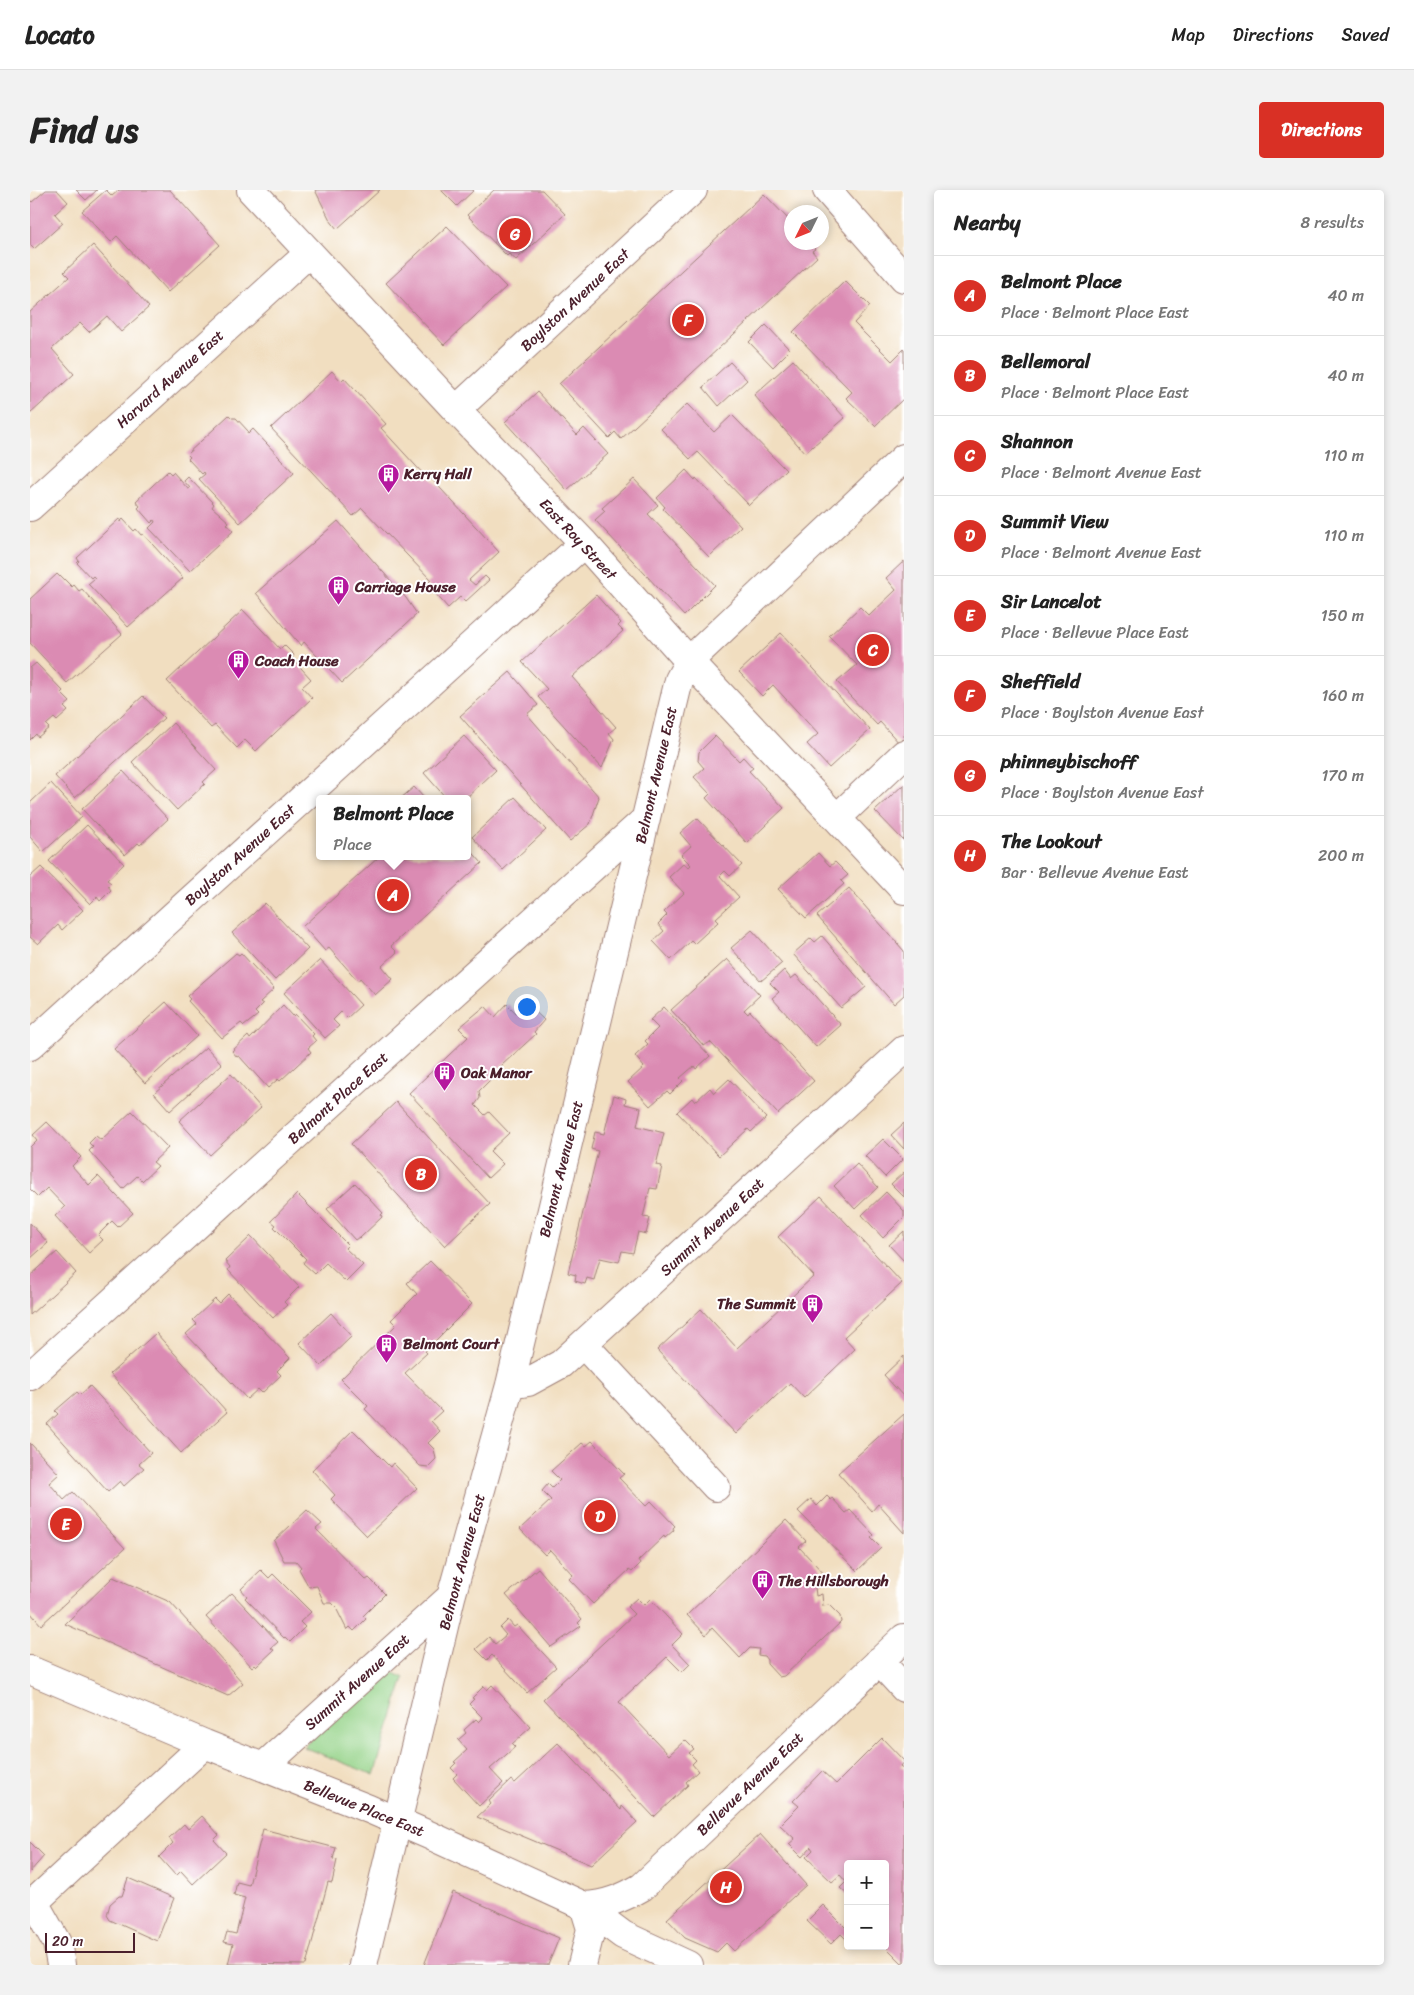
<!DOCTYPE html>
<html lang="en">
<head>
<meta charset="utf-8">
<style>
	body { margin:0; font-family:Sriracha,sans-serif; background:#f2f2f2; color:#222 }
	.controls { position:absolute; right:15px; bottom:15px; display:grid; overflow:hidden; border-radius:5px; box-shadow:0 2px 8px #0003 }
	.controls button { width:45px; height:45px; display:grid; place-items:center; padding:0; border:0; border-bottom:1px solid #e0e0e0; background:#fff; color:#222; font:25px sans-serif }
	.compass { position:absolute; left:754px; top:15px; width:45px; height:45px; border-radius:50%; background:#fff; box-shadow:0 2px 8px #0003; rotate:227deg }
	.scale { position:absolute; left:15px; bottom:12px; width:90px; box-sizing:border-box; padding-left:5px; border:2px solid #4a1f2b; border-top:0; font-size:14px; line-height:18px; white-space:nowrap; color:#4a1f2b; -webkit-text-stroke:4px #fff; paint-order:stroke }
	.you { position:absolute; left:496px; top:816px; width:18px; height:18px; margin:-12px; border:4px solid #fff; border-radius:50%; background:#1a73e8; box-shadow:0 0 0 8px #1a73e833 }
	.badge { display:grid; place-items:center; width:32px; height:32px; border-radius:50%; background:#d93025; color:#fff; font-size:16px; font-weight:700 }
	.pin { position:absolute; translate:-50% -50%; border:2px solid #fff; box-shadow:0 1px 5px #0006 }
	.popup { position:absolute; left:286px; top:605px; width:155px; height:65px; box-sizing:border-box; display:grid; place-content:center; border-radius:5px; background:#fff; filter:drop-shadow(0 1px 4px #0005); font-size:16px; white-space:nowrap; color:#767676 }
	.popup b { font-size:19px; color:#222 }
	.popup::after { content:''; position:absolute; left:50%; top:100%; margin-left:-10px; border:10px solid transparent; border-top-color:#fff }
	.list { margin:0; padding:0; list-style:none }
	h2 { display:flex; justify-content:space-between; align-items:center; height:65px; margin:0; padding:0 20px; font-size:21px }
	h2 small { font-size:16px; font-weight:400; color:#767676 }
	.list li { display:grid; grid-template-columns:32px 1fr auto; gap:15px; align-items:center; box-sizing:border-box; height:80px; padding:0 20px; border-top:1px solid #e0e0e0 }
	.list b { display:block; font-size:19px; white-space:nowrap }
	.list p { margin:0; font-size:16px; white-space:nowrap; color:#767676 }
	.list em { font-size:16px; font-style:normal; color:#767676 }
	.map { position:relative; flex:none; width:874px; height:1775px; overflow:hidden; border-radius:5px }
	header { display:flex; align-items:center; gap:30px; box-sizing:border-box; height:70px; padding:0 25px; background:#fff; border-bottom:1px solid #e0e0e0 }
	header strong { font-size:24px }
	nav { display:flex; gap:28px; margin-inline-start:auto; font-size:18px }
	.intro { display:flex; align-items:center; justify-content:space-between; box-sizing:border-box; height:120px; padding:0 30px }
	h1 { margin:0; font-size:35px }
	.button { padding:12px 22px; border-radius:5px; background:#d93025; color:#fff; font-size:18px; font-weight:700 }
	main { display:flex; gap:30px; padding:0 30px }
	aside { flex:1; background:#fff; border-radius:5px; box-shadow:0 2px 8px #0003 }
	.map>svg:first-child { display:block }
	.green { fill:#94d388; stroke:#6f795a }
	.building { fill:#db8bb3 }
	.lines { fill:none; stroke-linecap:round; stroke-linejoin:round }
	.minor-casing { stroke:#9e7e76; stroke-width:30 }
	.minor { stroke:#fff; stroke-width:28 }
	.labels { text-anchor:middle; dominant-baseline:central; stroke-width:4; stroke-linejoin:round; paint-order:stroke }
	.street-label { font-size:15px; fill:#4a1f2b; stroke:#fff }
	.poi-label { font-size:15px; font-weight:bold; fill:#4a1f2b; stroke:#fff; text-anchor:start }
</style>
</head>
<body>
<header>
<strong>Locato</strong>
<nav><a>Map</a><a>Directions</a><a>Saved</a></nav>
</header>
<div class="intro"><h1>Find us</h1><a class="button">Directions</a></div>
<main>
<div class="map">
<svg width="874" height="1775" viewBox="0 0 874 1775">
	<rect width="100%" height="100%" fill="#fff"/>
	<filter id="ink" filterUnits="userSpaceOnUse"><feTurbulence type="fractalNoise" baseFrequency=".02" numOctaves="2"/><feDisplacementMap in="SourceGraphic" scale="10" xChannelSelector="R" yChannelSelector="G"/><feConvolveMatrix kernelMatrix="1 2 1 2 8 2 1 2 1" color-interpolation-filters="sRGB"/></filter>
	<filter id="wash" filterUnits="userSpaceOnUse"><feTurbulence type="fractalNoise" baseFrequency=".0096" numOctaves="4" result="noise"/><feDisplacementMap in="SourceGraphic" scale="20" xChannelSelector="R" yChannelSelector="G"/><feGaussianBlur stdDeviation="1.12" result="paint"/><feColorMatrix in="noise" values="0 0 0 0 0 0 0 0 0 0 0 0 0 0 0 0 0 1.4 0 .05"/><feComposite in="paint" operator="in"/></filter>
	<g filter="url(#wash)">
		<rect width="100%" height="100%" fill="#f1dec0"/>
		<!-- green -->
		<path class="green" d="M359 1480 374 1488 344 1585 273 1557Z"/>
		<g id="blocks">
			<!-- building -->
			<path class="building" d="M16 0H27L38 12 25 24 33 33 4 59 0 55V10L2 12Z
				M46 0H67L56 10Z
				M76 0 82 6 89 0H140L190 55 138 102 87 46 81 52 52 21Z
				M285 0H350L307 39 300 30Z
				M411 0H444L427 16Z
				M464 0H512L535 24 486 70 479 64 477 66 437 25Z
				M734 4 762 33V52H779L785 59 782 61 787 67 591 249 585 242 579 248 529 194Z
				M417 36 476 97 414 155 356 93Z
				M63 55 119 117 91 142 77 126 59 142 50 133 22 159 44 184 0 224V122L39 87 34 82Z
				M815 91 840 116 824 133 862 171 874 159V208L845 236 816 208 822 202 763 142Z
				M736 135 760 160 743 177 719 152Z
				M763 170 815 228 775 263 724 205Z
				M700 172 717 190 689 216 673 197Z
				M302 181 311 191 314 188 356 234 351 238 397 288 399 286 469 362 439 390 445 395 455 386 459 390 435 412 430 407 418 418 397 394 401 390 332 318 323 326 241 238Z
				M507 202 547 245 554 238 578 264 537 300 475 232Z
				M657 214 684 242 702 225 756 280 719 315 668 262 660 269 631 239Z
				M199 225 202 228H206L218 241 217 242 218 244 223 239 264 283 210 333 169 289 175 284 174 282 172 284 158 269 160 267 157 264Z
				M656 280 665 290 666 288 711 336 679 367 633 319 635 317 627 308Z
				M138 281 141 284 143 282 158 299 160 298 154 291 158 287 184 314 182 317 199 332 197 334 203 341 160 381 119 338 125 332 124 330 121 333 108 318 110 316 106 311Z
				M604 289 628 315 618 324 685 395 654 426 565 330 575 321 572 318Z
				M89 329 90 332 93 329 104 341 106 339 111 345 113 344 153 388 98 437 58 394 65 388 63 386 61 388 47 373 49 371 47 368Z
				M308 331 376 408 387 424 312 493 274 452 271 456 226 403Z
				M874 371V553L871 555 850 532 847 535 807 492 827 475 799 446 830 417 839 426 866 400 856 388Z
				M27 384 30 387 31 386 42 397 44 395 49 401 52 399 92 444 37 493 0 453V409Z
				M566 405 591 433 588 436 593 441 542 487 586 537 579 543 584 549 572 578 508 507 517 499 492 472Z
				M213 420 250 459 254 455 264 465 262 468 281 489 272 497 282 508 226 561 215 550 207 558 185 535 181 538 137 491Z
				M751 443 840 540 799 578 777 554 788 544 743 495 732 506 709 482Z
				M6 473 33 501 31 503 40 512 34 517 38 521 27 531 24 528 16 535 19 538 8 547 6 544 0 550V478Z
				M480 482 508 515 497 524 569 607 560 634 540 651 430 526Z
				M113 506 134 528 45 608 25 586Z
				M143 533 186 580 173 592 175 594 147 620 102 572Z
				M434 546 466 580 435 609H417L394 583Z
				M685 546 709 571 713 567 723 578 719 581 754 618 717 653 676 608 680 604 664 587 674 578 668 571 669 562Z
				M93 581 138 629 110 655 108 653 95 665 52 619Z
				M21 593 52 627 13 662 0 647V613Z
				M874 594V651L845 621Z
				M384 597 395 609H370Z
				M485 607 516 640 473 680 442 647Z
				M667 628 712 675 700 686 695 681 690 686 709 707 685 729 688 732 664 754 661 751 641 770 623 751 634 741 628 734 637 725 634 722 654 703 639 687 654 673 658 678 661 675 651 665 661 656 650 643Z
				M57 635 94 674 77 690 81 693 78 696 81 700 70 711 67 707 60 714 19 671Z
				M437 656 452 673 361 756 367 762 352 776 363 789 345 805 330 788 328 791 299 758 295 761 273 736 350 666H437Z
				M788 663 800 676 805 672 818 685 811 691 814 694 776 728 748 699Z
				M11 677 53 720 32 740 28 735 8 754 0 747V687Z
				M819 698 874 761V805L864 814 787 726Z
				M235 713 278 759 245 790 202 743Z
				M722 740 752 773 731 791 701 758Z
				M792 746 836 797 811 818 763 764 781 748 785 752Z
				M206 763 209 765 211 763 244 799 230 812 233 814 225 822 228 825 214 836 211 833 192 848 158 811 160 809 157 806Z
				M697 769 730 805 714 820 718 824 720 821 784 891 748 924 680 852 674 856 641 820Z
				M290 770 331 815 317 828 311 822 303 830 309 836 295 848 254 803Z
				M754 780 761 789 766 785 811 835 786 857 742 808 749 802 740 793Z
				M136 812 167 846 115 893 84 859Z
				M477 814 486 823 497 814 514 830 504 842 506 844 460 886 461 889 449 901 450 908 445 915 455 925 459 922 479 943 460 961 473 974 458 988 379 903 438 847 429 838 455 816 465 827Z
				M253 815 263 826 265 824 284 844 282 846 286 851 278 858 281 862 250 891 248 889 238 898 209 866 207 867 202 861 218 846 220 849Z
				M634 817 680 866 666 879 664 876 650 888 653 891 640 904 637 901 620 916 598 892 614 877 605 866 618 854 615 851 628 838 620 830Z
				M176 857 192 874 140 921 124 903Z
				M201 884 231 918 180 965 149 931Z
				M699 889 736 928 721 942 718 939 689 966 647 922 662 908 665 912 680 898 684 903Z
				M584 905 596 909 595 914 611 918 607 936 634 943 626 975 632 976 627 999 620 998 613 1027 620 1028 616 1044 608 1042 603 1063 592 1061 589 1072 570 1068 564 1090 557 1088 555 1094 545 1091 546 1085 538 1083 568 961 561 959 565 942 574 944Z
				M366 912 460 1014 415 1056 321 954Z
				M102 921 138 958 123 972 128 976 112 991 107 986 93 999 59 961 63 957 59 953 66 946 71 950Z
				M17 932 51 967 42 976 59 995 68 986 103 1023 88 1037 82 1031 68 1045 73 1050 59 1063 25 1026 35 1017 17 998 8 1007 0 999V957L7 950 3 945Z
				M874 933V959L861 945Z
				M853 949 873 969 855 987 835 966Z
				M827 974 848 997 825 1019 804 996Z
				M874 982V1007L861 994Z
				M325 993 353 1023 351 1025 352 1027 330 1048 329 1047 325 1050 297 1019Z
				M856 1002 874 1021V1027L853 1048 832 1025Z
				M267 1004 318 1055 315 1058 333 1075 316 1092 296 1073 285 1084 273 1073 276 1069 244 1037 246 1035 241 1031Z
				M791 1006 872 1093 814 1147 825 1159 774 1208 760 1193 706 1244 627 1160 671 1119 707 1158 784 1086 748 1047Z
				M0 1033 18 1053 0 1069Z
				M874 1041V1071L859 1055Z
				M221 1046 269 1097 254 1112 257 1115 243 1128 198 1080 200 1077 195 1071Z
				M27 1062 46 1083 0 1125V1086Z
				M400 1071 442 1114 395 1161 397 1163 375 1183 412 1221 401 1231 410 1241 398 1253 404 1259 406 1269 398 1277 390 1276 335 1219 338 1216 311 1189 366 1135 361 1130 387 1104 377 1093Z
				M198 1104 260 1168 247 1181 251 1185 232 1203 228 1199 217 1209 156 1144 167 1134 163 1130 185 1109 189 1113Z
				M301 1123 322 1146 291 1176 269 1153Z
				M126 1143 197 1222 151 1263 80 1184Z
				M874 1166V1207L854 1185Z
				M60 1196 121 1263 109 1274 114 1278 94 1296 90 1291 78 1302 17 1234 28 1224 25 1221 47 1202 50 1205Z
				M874 1224V1343L848 1314 842 1321 808 1283Z
				M323 1240 360 1277 363 1273 387 1298 337 1346 301 1309 305 1305 282 1280Z
				M562 1251 594 1284 589 1288 616 1316 621 1311 645 1336 643 1338 644 1340 635 1348 634 1346 608 1371 610 1374 602 1382 599 1380 563 1414 539 1389 543 1385 520 1360 515 1365 490 1339 521 1310 512 1301 518 1294 522 1298 530 1290 521 1281 552 1253 556 1256Z
				M0 1253 29 1284 19 1293 34 1310 43 1302 95 1358 11 1435 0 1422Z
				M797 1306 801 1310 802 1308 816 1323 820 1320 844 1345 841 1348 851 1358 827 1381 768 1321 781 1309 787 1316Z
				M277 1320 292 1334 286 1339 336 1390 339 1388 355 1404 333 1426 336 1429 324 1441 320 1437 317 1440 307 1420 308 1419 302 1413H294L287 1396 279 1397 269 1379 271 1377 266 1371H254L244 1351Z
				M756 1330 776 1351 769 1357 797 1387 785 1397 786 1406 792 1404 793 1416 799 1415 810 1426 811 1432 754 1486 749 1487 737 1474V1470L734 1466 728 1465 729 1459 720 1458 710 1468 682 1438 676 1445 657 1425Z
				M508 1378 552 1429 548 1433 551 1436 521 1457 476 1405Z
				M231 1380 239 1388 243 1384 281 1422 270 1432 275 1437 260 1452 255 1447 254 1448 215 1408 217 1406 211 1399Z
				M83 1387 140 1412 213 1493 198 1506 35 1434Z
				M202 1403 248 1452 241 1458 244 1460 227 1476 225 1474 222 1477 176 1427Z
				M607 1408 614 1415 620 1409 653 1444 642 1455 660 1474 652 1482 637 1467 589 1512 639 1565 655 1550 664 1559 659 1563 666 1570 662 1574 668 1581 656 1592 658 1595 624 1627 513 1509 604 1424 597 1417Z
				M478 1430 484 1437 487 1435 526 1477 497 1503 462 1465 457 1470 446 1459 459 1447 465 1454 476 1445 470 1438Z
				M462 1495 501 1537 482 1554 485 1557 460 1579 473 1593 449 1616 423 1588 427 1584 421 1578 426 1573 424 1572 437 1560 428 1550 436 1543 434 1540 446 1529 449 1532 453 1528 439 1514 444 1509 442 1508 454 1496 457 1500Z
				M852 1548 874 1571 870 1576 874 1579V1772L872 1773 855 1756V1744L860 1739 855 1734V1674H818V1705L810 1698 816 1692 810 1685 802 1692 776 1667 783 1660 781 1657 772 1667 759 1654 765 1649 750 1635 769 1616 763 1611 792 1581 806 1594Z
				M528 1553 591 1620 592 1616 607 1632 561 1675 447 1627 461 1614 459 1611 481 1590 485 1593Z
				M172 1626 189 1645 184 1650 196 1663 163 1694 151 1681 146 1686 129 1667 143 1653 139 1648 154 1634 158 1639Z
				M233 1639 306 1658 303 1669 307 1670 302 1693 298 1692 276 1775 198 1774 203 1754 194 1752 197 1742 206 1744 215 1708 204 1705 207 1692 219 1695Z
				M730 1644 776 1695 704 1761 696 1753 687 1762 655 1748 637 1729Z
				M0 1652 14 1666 0 1682Z
				M98 1688 144 1708 127 1751 80 1730 77 1725 80 1714 89 1706H92Z
				M423 1702 529 1748 518 1775H394Z
				M793 1715 818 1740V1751L811 1744 801 1754 777 1731Z"/>
		</g>
	</g>
	<g filter="url(#ink)">
		<use href="#blocks" fill-opacity="0" stroke="#9e7e76" stroke-width="1"/>
		<g class="lines">
			<defs>
				<path id="minor" d="M221 0 426 220 554 353 659 471 874 700
					M797 0 874 88
					M426 220 663 0
					M0 317 279 63
					M807 628 874 564
					M0 856 554 353
					M554 1155 686 1297
					M0 1186 616 629
					M480 1195 498 1192 531 1174 874 860
					M849 1471 874 1498
					M0 1480 175 1554 339 1619 399 1645 554 1716 593 1745 658 1775
					M233 1577 421 1407
					M4 1712 27 1753 31 1775
					M0 1716 175 1554
					M554 1716C576 1715 593 1708 612 1697L874 1448
					M333 1775 421 1407 480 1195 649 490 659 471 874 268
					M552 1775 561 1739 554 1716"/>
			</defs>
			<!-- minor casing -->
			<use href="#minor" class="minor-casing"/>
			<!-- minor -->
			<use href="#minor" class="minor"/>
		</g>
	</g>
	<!-- icons -->
	<defs>
		<symbol id="building-pin" viewBox="-11 -11 22 30"><path d="M0 17L-7.5 6A9.5 9.5 0 1 1 7.5 6Z" fill="#b5179e" stroke="#fff"/><path d="M-4-6H4V6H1V3H-1V6H-4ZM-2.5-4.3h1.7v1.8h-1.7ZM.8-4.3h1.7v1.8H.8ZM-2.5-1h1.7V.8h-1.7ZM.8-1h1.7V.8H.8Z" fill="#fff"/></symbol>
	</defs>
	<g fill-rule="evenodd">
		<use href="#building-pin" x="346" y="272" width="25" height="34"/>
		<use href="#building-pin" x="296" y="384" width="25" height="34"/>
		<use href="#building-pin" x="196" y="458" width="25" height="34"/>
		<use href="#building-pin" x="402" y="870" width="25" height="34"/>
		<use href="#building-pin" x="770" y="1102" width="25" height="34"/>
		<use href="#building-pin" x="344" y="1142" width="25" height="34"/>
		<use href="#building-pin" x="720" y="1378" width="25" height="34"/>
	</g>
	<g class="labels">
		<!-- street labels -->
		<g class="street-label">
			<text transform="translate(545 110) rotate(-43)">Boylston Avenue East</text>
			<text transform="translate(140 189) rotate(-42)">Harvard Avenue East</text>
			<text transform="translate(548 349) rotate(47)">East Roy Street</text>
			<text transform="translate(626 585) rotate(-77)">Belmont Avenue East</text>
			<text transform="translate(210 665) rotate(-42)">Boylston Avenue East</text>
			<text transform="translate(308 908) rotate(-42)">Belmont Place East</text>
			<text transform="translate(531 979) rotate(-76)">Belmont Avenue East</text>
			<text transform="translate(682 1037) rotate(-43)">Summit Avenue East</text>
			<text transform="translate(432 1372) rotate(-75)">Belmont Avenue East</text>
			<text transform="translate(327 1492) rotate(-42)">Summit Avenue East</text>
			<text transform="translate(720 1594) rotate(-44)">Bellevue Avenue East</text>
			<text transform="translate(334 1618) rotate(22)">Bellevue Place East</text>
		</g>
		<!-- poi labels -->
		<g class="poi-label">
			<text x="374" y="284">Kerry Hall</text>
			<text x="325" y="397">Carriage House</text>
			<text x="225" y="471">Coach House</text>
			<text x="431" y="883">Oak Manor</text>
			<text x="766" y="1114" text-anchor="end">The Summit</text>
			<text x="373" y="1154">Belmont Court</text>
			<text x="748" y="1391">The Hillsborough</text>
		</g>
	</g>
</svg>
<div class="controls">
<button>+</button>
<button>−</button>
</div>
<svg class="compass" viewBox="-18 -18 36 36"><path d="M0-13l5 13h-10z" fill="#e53935"/><path d="M0 13l5-13h-10z" fill="#767676"/></svg>
<div class="scale">20 m</div>
<div class="you"></div>
<div class="pin badge" style="left:363px;top:705px">A</div>
<div class="popup"><b>Belmont Place</b>Place</div>
<div class="pin badge" style="left:391px;top:984px">B</div>
<div class="pin badge" style="left:843px;top:460px">C</div>
<div class="pin badge" style="left:570px;top:1326px">D</div>
<div class="pin badge" style="left:36px;top:1334px">E</div>
<div class="pin badge" style="left:658px;top:130px">F</div>
<div class="pin badge" style="left:485px;top:44px">G</div>
<div class="pin badge" style="left:696px;top:1697px">H</div>
</div>
<aside>
<h2>Nearby<small>8 results</small></h2>
<ul class="list">
<li><span class="badge">A</span><div><b>Belmont Place</b><p>Place · Belmont Place East</p></div><em>40 m</em></li>
<li><span class="badge">B</span><div><b>Bellemoral</b><p>Place · Belmont Place East</p></div><em>40 m</em></li>
<li><span class="badge">C</span><div><b>Shannon</b><p>Place · Belmont Avenue East</p></div><em>110 m</em></li>
<li><span class="badge">D</span><div><b>Summit View</b><p>Place · Belmont Avenue East</p></div><em>110 m</em></li>
<li><span class="badge">E</span><div><b>Sir Lancelot</b><p>Place · Bellevue Place East</p></div><em>150 m</em></li>
<li><span class="badge">F</span><div><b>Sheffield</b><p>Place · Boylston Avenue East</p></div><em>160 m</em></li>
<li><span class="badge">G</span><div><b>phinneybischoff</b><p>Place · Boylston Avenue East</p></div><em>170 m</em></li>
<li><span class="badge">H</span><div><b>The Lookout</b><p>Bar · Bellevue Avenue East</p></div><em>200 m</em></li>
</ul>
</aside>
</main>
</body>
</html>
